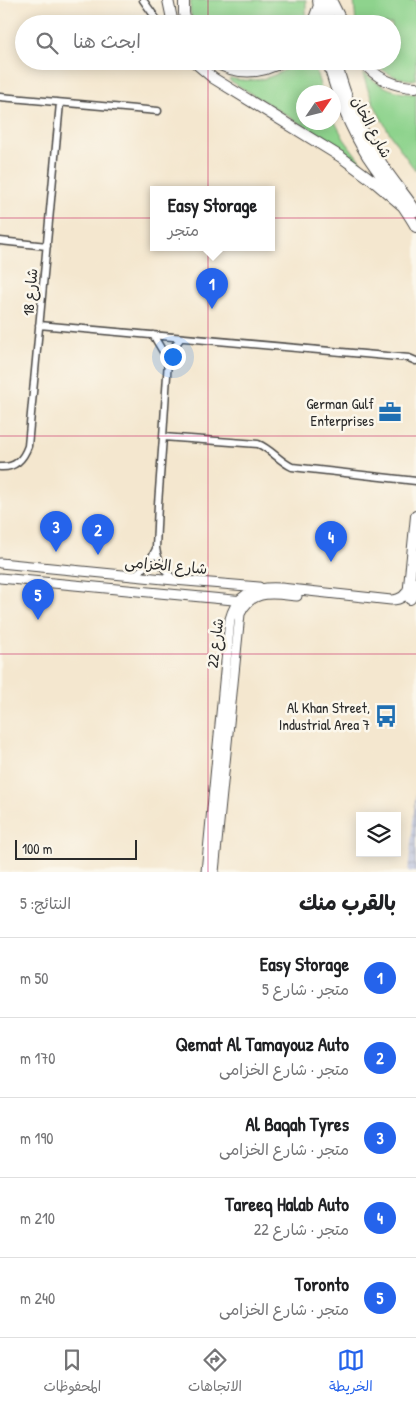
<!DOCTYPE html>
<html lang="ar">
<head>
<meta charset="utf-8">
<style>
	body { margin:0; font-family:"Patrick Hand","Playpen Sans Arabic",sans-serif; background:#f2f2f2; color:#202124; direction:rtl }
	.controls { position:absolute; right:15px; bottom:15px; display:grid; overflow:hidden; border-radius:0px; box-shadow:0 2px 12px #0003 }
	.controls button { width:45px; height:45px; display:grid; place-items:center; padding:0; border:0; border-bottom:1px solid #e0e0e0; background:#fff; color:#202124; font:25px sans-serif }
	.compass { position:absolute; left:296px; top:85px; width:45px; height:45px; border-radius:50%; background:#fff; box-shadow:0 2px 12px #0003; rotate:55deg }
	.scale { position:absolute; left:15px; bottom:12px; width:122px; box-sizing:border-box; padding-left:5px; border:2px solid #2b2b2b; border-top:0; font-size:14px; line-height:18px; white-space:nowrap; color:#2b2b2b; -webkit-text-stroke:4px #fbf7ec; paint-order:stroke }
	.you { position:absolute; left:172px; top:356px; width:18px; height:18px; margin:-12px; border:4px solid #fff; border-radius:50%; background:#1a73e8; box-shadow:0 0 0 8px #1a73e833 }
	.badge { display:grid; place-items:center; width:32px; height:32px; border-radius:50%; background:#2563eb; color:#fff; font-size:16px; font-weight:700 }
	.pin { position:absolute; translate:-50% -41px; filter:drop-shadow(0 1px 2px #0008) }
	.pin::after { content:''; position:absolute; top:26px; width:18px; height:15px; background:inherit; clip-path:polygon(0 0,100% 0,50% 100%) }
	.popup { position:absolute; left:150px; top:186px; width:125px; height:65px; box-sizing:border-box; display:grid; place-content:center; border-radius:0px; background:#fff; filter:drop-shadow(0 1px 4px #0005); font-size:16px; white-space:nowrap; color:#757577 }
	.popup b { font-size:19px; color:#202124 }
	.popup::after { content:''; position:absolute; left:50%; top:100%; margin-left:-10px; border:10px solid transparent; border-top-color:#fff }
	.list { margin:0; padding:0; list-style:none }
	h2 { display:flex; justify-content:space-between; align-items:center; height:65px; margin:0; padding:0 20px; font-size:21px }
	h2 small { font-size:16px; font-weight:400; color:#757577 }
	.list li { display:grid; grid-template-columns:32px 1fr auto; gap:15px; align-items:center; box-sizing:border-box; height:80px; padding:0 20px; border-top:1px solid #e0e0e0 }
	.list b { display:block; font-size:19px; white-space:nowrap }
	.list p { margin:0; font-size:16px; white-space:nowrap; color:#757577 }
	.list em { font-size:16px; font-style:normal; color:#757577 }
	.icon { flex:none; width:28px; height:28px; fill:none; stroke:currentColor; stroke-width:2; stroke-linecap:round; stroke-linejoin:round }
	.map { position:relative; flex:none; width:416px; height:872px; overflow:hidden; direction:ltr }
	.search { position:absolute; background:#fff; box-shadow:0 2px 12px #0003; left:15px; right:15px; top:15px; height:55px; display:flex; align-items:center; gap:12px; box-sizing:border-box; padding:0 18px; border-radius:28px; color:#757577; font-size:19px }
	.sheet { height:465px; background:#fff }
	nav { display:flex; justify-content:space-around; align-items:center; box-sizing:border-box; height:70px; border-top:1px solid #e0e0e0; background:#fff; font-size:14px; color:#757577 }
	nav a { display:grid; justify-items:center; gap:2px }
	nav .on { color:#2563eb }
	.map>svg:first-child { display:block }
	.industrial { fill:url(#industrial-grid) }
	.green { fill:#8ed38d; stroke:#5c7f5c }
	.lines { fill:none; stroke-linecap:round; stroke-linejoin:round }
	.street-casing { stroke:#494744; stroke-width:9 }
	.secondary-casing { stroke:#494744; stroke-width:11 }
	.primary-casing { stroke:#494744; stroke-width:12 }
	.street { stroke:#fff; stroke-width:6 }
	.secondary { stroke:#fff; stroke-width:9 }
	.primary { stroke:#fff; stroke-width:10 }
	.grid { fill:none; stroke:#c2185b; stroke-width:1; stroke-opacity:0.55 }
	.labels { text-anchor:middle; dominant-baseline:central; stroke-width:5; stroke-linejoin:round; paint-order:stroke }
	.street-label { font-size:15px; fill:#2b2b2b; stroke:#fbf7ec }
	.poi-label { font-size:15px; fill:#2b2b2b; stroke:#fbf7ec; text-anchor:end }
</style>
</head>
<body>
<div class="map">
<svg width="416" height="872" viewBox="0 0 416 872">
	<defs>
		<pattern id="industrial-grid" width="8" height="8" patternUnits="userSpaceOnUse" patternTransform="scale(1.25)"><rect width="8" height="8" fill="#bcc3de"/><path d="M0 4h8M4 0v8" fill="none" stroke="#999fb4"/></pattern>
	</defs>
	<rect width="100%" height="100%" fill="#fbf7ec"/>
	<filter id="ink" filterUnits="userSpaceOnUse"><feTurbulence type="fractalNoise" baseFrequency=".02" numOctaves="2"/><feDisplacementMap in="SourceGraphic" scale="10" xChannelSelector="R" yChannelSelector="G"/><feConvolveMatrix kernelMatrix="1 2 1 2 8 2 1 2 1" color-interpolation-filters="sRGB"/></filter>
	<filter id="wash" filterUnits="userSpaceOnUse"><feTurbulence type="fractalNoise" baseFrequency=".0096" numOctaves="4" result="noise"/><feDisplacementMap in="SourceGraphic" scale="20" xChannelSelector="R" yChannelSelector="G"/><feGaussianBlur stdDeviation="1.12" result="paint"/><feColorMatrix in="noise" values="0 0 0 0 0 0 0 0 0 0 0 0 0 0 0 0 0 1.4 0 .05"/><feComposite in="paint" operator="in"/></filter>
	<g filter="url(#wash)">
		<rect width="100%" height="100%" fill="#f4e7cf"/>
		<!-- industrial -->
		<path class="industrial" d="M416 791V872H408Z"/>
		<!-- green -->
		<path class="green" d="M191 0H306V13L304 24H193L190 10Z
			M354 0H416V80C399 80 384 73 372 61H392V24H356Z
			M297 61H313L322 92H304V122H334V120L344 139 361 162V164L329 141 229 80 230 78C255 84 277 78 297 61Z
			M363 74H365C380 86 396 94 416 94V171C394 142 373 110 363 74Z"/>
	</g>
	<g filter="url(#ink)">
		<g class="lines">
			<defs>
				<path id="street" d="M143 0 160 24
					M0 97 158 111
					M0 241 47 246
					M39 325 409 358 416 361
					M153 335 168 360
					M163 437 258 444C271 449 279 461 292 467L416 481
					M0 467C15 468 23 460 28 446L60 103
					M133 576 148 564 156 549
					M174 580C165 570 158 563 156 548L158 504 163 437 168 360 173 348 181 338"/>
				<path id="secondary" d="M0 563 174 580 259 587
					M0 578 244 601
					M206 872 230 619C237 593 256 586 281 588L391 600C401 600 407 595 409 586
					M214 872 240 614C252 588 274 594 297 596"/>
				<path id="primary" d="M168 0 173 24
					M184 0V13L186 24
					M318 0 321 24
					M326 0 329 24
					M331 0 343 24
					M312 24 318 8
					M193 61 213 78 341 157 372 180 405 208
					M213 61C235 75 261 75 283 61
					M328 61C336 94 350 128 368 157 384 181 402 202 416 227
					M336 61C345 98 362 136 384 167 394 182 406 196 416 211
					M362 61C376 78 395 87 416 87
					M409 586 416 516
					M410 599 415 592 416 583"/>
			</defs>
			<!-- street casing -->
			<use href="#street" class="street-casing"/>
			<!-- secondary casing -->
			<use href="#secondary" class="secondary-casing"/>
			<!-- primary casing -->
			<use href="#primary" class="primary-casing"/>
			<!-- street -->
			<use href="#street" class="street"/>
			<!-- secondary -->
			<use href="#secondary" class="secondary"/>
			<!-- primary -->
			<use href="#primary" class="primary"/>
		</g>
	</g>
	<!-- grid -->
	<path class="grid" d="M208 0V24M208 61V872M0 218H416M0 436H416M0 654H416"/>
	<!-- icons -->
	<defs>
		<symbol id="office-bare" viewBox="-9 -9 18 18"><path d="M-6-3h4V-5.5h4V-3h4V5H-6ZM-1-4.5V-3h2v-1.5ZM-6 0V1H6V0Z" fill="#1f6fb2" stroke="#fbf7ec" stroke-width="2.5" paint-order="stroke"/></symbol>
		<symbol id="bus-bare" viewBox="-9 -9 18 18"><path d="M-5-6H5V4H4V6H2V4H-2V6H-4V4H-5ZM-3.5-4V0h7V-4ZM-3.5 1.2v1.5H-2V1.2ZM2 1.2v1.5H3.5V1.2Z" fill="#1f6fb2" stroke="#fbf7ec" stroke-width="2.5" paint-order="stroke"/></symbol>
	</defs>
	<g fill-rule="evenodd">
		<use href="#office-bare" x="374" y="396" width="32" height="32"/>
		<use href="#bus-bare" x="370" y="700" width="32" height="32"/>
	</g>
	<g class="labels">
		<!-- street labels -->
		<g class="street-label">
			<text transform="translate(372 127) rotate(62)">شارع الخان</text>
			<text transform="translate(30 292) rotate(-85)">شارع 18</text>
			<text transform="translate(166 565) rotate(5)">شارع الخزامى</text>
			<text transform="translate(215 643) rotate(-83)">شارع 22</text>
		</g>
		<!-- poi labels -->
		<g class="poi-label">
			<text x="374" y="403">German Gulf<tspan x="374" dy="17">Enterprises</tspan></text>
			<text x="370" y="707">Al Khan Street,<tspan x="370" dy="17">Industrial Area 7</tspan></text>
		</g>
	</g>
</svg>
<div class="controls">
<button><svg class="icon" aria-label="layers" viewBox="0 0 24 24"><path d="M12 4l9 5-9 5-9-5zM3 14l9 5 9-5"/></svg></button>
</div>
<svg class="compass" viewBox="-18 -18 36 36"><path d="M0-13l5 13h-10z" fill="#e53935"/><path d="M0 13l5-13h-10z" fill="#757577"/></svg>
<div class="scale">100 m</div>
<div class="you"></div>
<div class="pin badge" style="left:212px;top:309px">1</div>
<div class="popup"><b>Easy Storage</b>متجر</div>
<div class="pin badge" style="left:98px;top:555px">2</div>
<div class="pin badge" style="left:56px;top:552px">3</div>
<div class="pin badge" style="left:331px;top:562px">4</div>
<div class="pin badge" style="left:38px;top:620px">5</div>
<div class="search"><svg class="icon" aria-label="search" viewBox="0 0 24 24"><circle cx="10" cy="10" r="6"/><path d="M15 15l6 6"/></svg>ابحث هنا</div>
</div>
<section class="sheet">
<h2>بالقرب منك<small>النتائج: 5</small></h2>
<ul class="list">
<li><span class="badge">1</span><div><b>Easy Storage</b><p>متجر · شارع 5</p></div><em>50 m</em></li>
<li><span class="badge">2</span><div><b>Qemat Al Tamayouz Auto</b><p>متجر · شارع الخزامى</p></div><em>170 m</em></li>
<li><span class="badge">3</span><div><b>Al Baqah Tyres</b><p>متجر · شارع الخزامى</p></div><em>190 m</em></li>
<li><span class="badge">4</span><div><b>Tareeq Halab Auto</b><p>متجر · شارع 22</p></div><em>210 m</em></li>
<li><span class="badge">5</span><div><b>Toronto</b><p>متجر · شارع الخزامى</p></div><em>240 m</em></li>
</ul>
</section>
<nav>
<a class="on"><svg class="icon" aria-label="map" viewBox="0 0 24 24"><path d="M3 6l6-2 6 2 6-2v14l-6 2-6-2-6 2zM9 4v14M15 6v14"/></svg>الخريطة</a>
<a><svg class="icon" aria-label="directions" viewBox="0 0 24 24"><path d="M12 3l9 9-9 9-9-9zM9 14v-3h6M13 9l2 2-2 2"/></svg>الاتجاهات</a>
<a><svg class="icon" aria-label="saved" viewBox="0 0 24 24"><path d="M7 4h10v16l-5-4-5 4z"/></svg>المحفوظات</a>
</nav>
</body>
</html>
